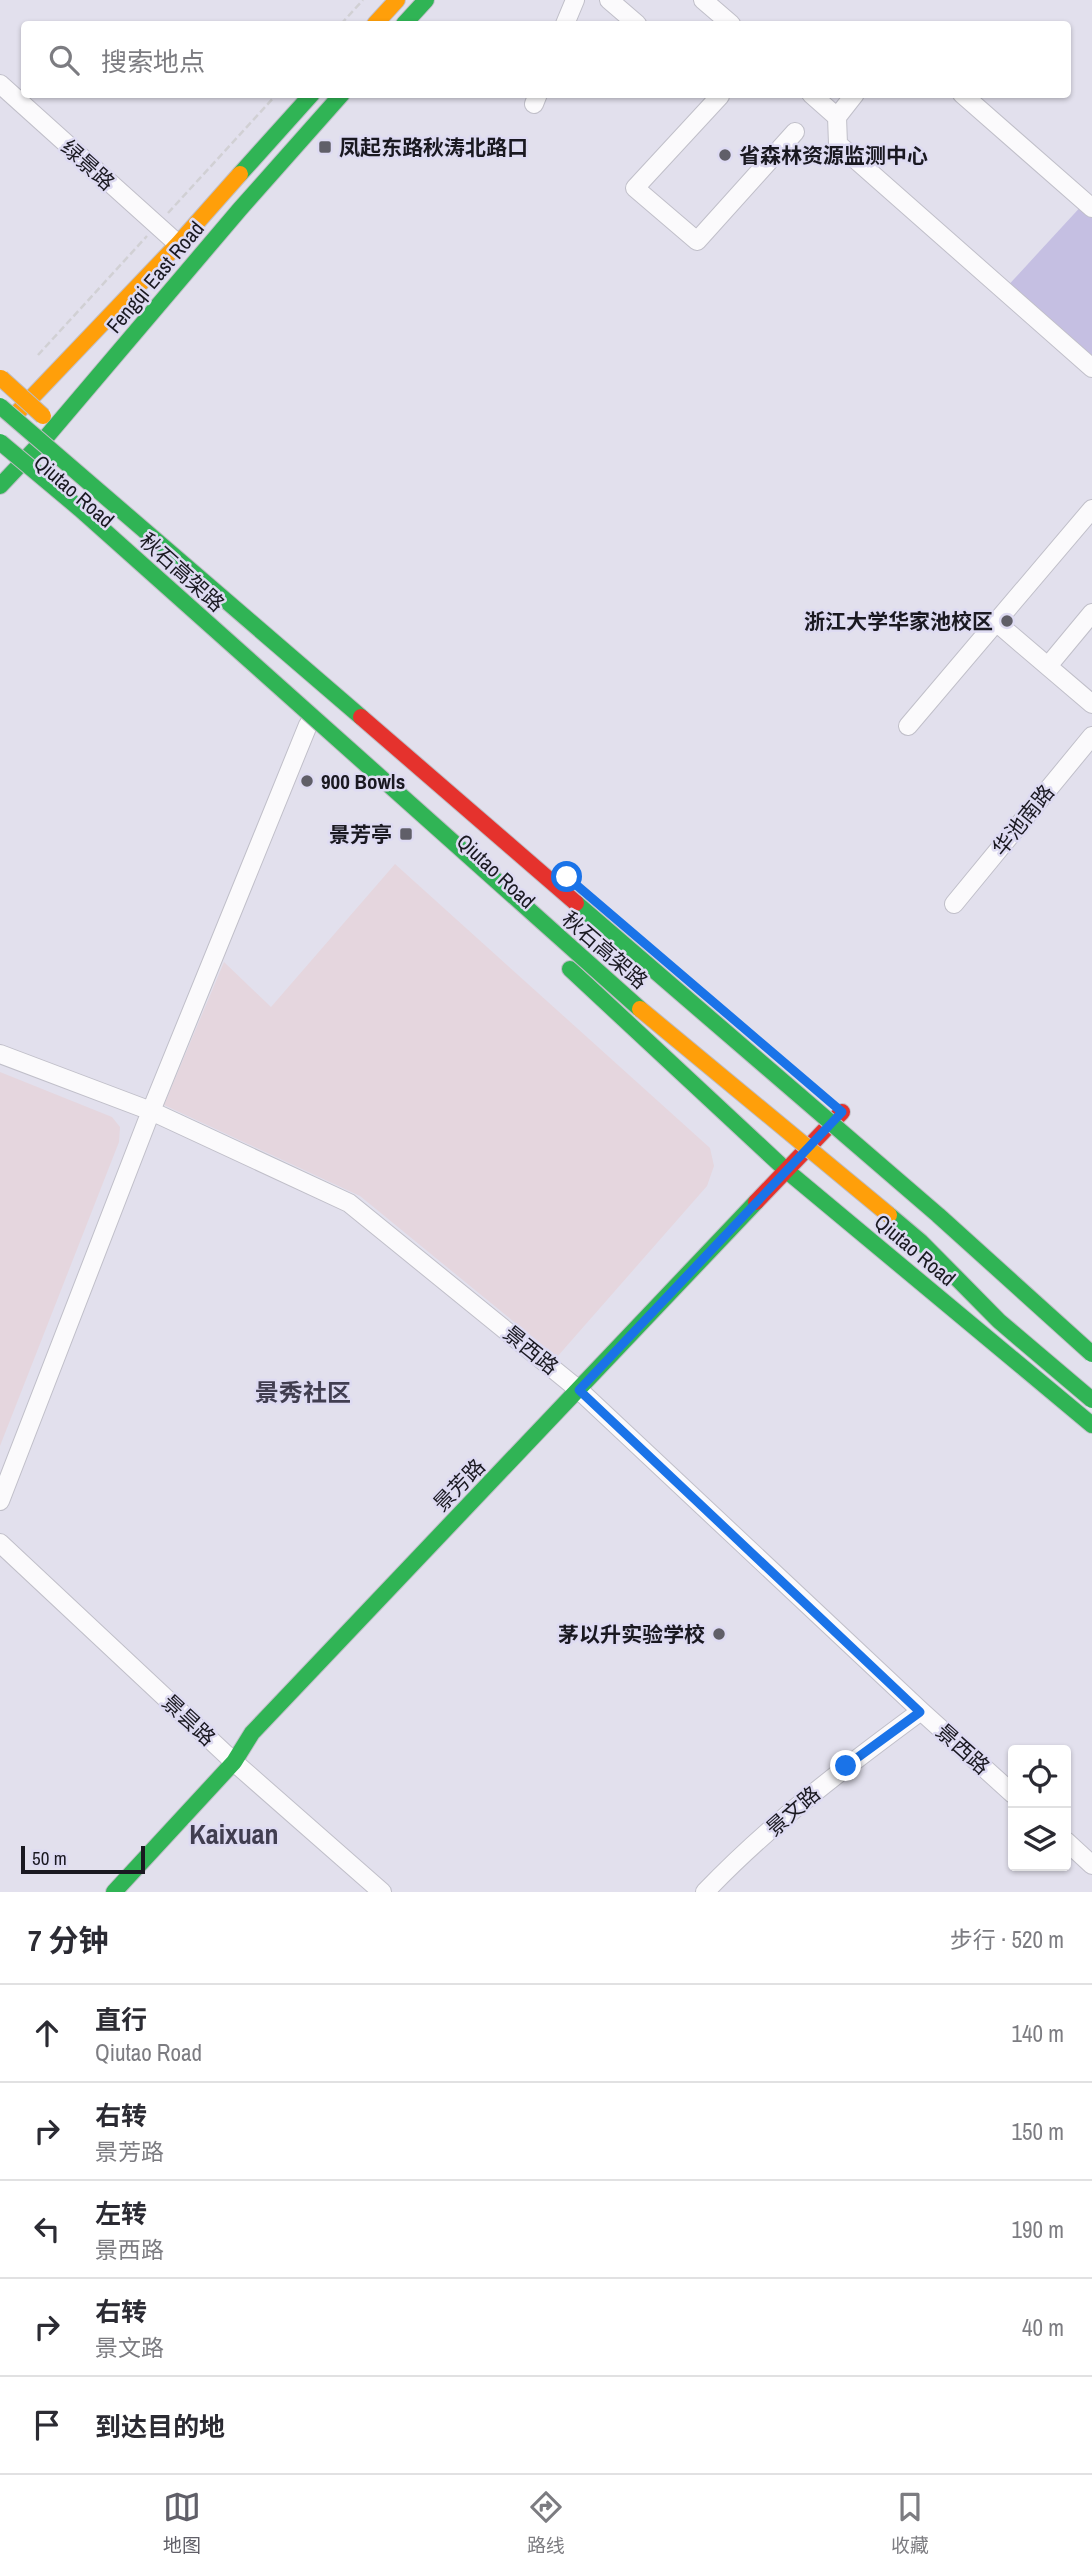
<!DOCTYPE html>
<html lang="zh">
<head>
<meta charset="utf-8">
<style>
	body { margin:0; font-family:"Archivo Narrow","Noto Sans SC",sans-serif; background:#f2f2f3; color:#2b2b33 }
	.controls { position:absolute; right:21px; bottom:21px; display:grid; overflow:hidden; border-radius:7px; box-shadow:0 2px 5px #0004 }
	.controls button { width:63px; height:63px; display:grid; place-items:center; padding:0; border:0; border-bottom:2px solid #e1e1e2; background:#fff; color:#2b2b33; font:35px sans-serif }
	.scale { position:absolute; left:21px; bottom:18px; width:124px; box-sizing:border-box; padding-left:7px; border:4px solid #1a1921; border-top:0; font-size:19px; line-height:24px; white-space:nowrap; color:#1a1921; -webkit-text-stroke:5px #dedbf2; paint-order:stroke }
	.stop { position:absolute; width:21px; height:21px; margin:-16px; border:5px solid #1a73e8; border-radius:50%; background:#fff }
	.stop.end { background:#1a73e8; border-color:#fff; box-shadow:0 2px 7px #0008 }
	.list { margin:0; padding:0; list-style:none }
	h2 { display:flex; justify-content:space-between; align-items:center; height:91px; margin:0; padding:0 28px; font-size:30px }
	h2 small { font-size:23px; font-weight:400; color:#7c7c81 }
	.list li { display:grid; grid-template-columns:46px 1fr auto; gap:21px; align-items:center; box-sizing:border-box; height:98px; padding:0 28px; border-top:2px solid #e1e1e2 }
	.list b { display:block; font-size:26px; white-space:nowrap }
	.list p { margin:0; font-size:23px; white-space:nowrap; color:#7c7c81 }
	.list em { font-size:23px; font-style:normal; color:#7c7c81 }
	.icon { flex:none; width:38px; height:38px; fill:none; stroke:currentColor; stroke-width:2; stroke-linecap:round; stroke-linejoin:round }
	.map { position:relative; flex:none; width:1092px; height:1892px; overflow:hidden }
	.search { position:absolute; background:#fff; box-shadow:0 2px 5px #0004; left:21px; right:21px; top:21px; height:77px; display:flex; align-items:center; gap:18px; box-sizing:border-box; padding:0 24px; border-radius:7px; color:#7c7c81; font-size:26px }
	.sheet { height:581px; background:#fff }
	nav { display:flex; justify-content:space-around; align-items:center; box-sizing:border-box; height:98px; border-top:2px solid #e1e1e2; background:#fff; font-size:19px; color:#7c7c81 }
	nav a { display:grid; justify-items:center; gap:4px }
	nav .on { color:#605f68 }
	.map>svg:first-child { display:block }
	.commercial { fill:#e5d6de }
	.green { fill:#c5bfe2 }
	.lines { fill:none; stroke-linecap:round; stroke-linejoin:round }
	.street-casing { stroke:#c0bfc9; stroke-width:20 }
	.fast-casing { stroke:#c0bfc9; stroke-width:18 }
	.slow-casing { stroke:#c0bfc9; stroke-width:18 }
	.jam-casing { stroke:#c0bfc9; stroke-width:18 }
	.path { stroke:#d1d0d4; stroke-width:2.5; stroke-dasharray:7 3.5; stroke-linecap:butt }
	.street { stroke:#fbfafc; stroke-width:18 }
	.fast { stroke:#30b455; stroke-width:16 }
	.slow { stroke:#ff9f0a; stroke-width:16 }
	.jam { stroke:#e5322d; stroke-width:16 }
	.fast-bridge-casing { stroke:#bebdc4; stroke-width:18; stroke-linecap:butt }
	.slow-bridge-casing { stroke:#bebdc4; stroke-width:18; stroke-linecap:butt }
	.jam-bridge-casing { stroke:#bebdc4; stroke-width:18; stroke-linecap:butt }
	.fast-bridge { stroke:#30b455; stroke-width:16 }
	.slow-bridge { stroke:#ff9f0a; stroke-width:16 }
	.jam-bridge { stroke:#e5322d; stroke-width:16 }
	.route { stroke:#1a73e8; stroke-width:9 }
	.poi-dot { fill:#605f68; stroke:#dedbf2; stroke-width:2.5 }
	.labels { text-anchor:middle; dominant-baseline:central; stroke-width:5; stroke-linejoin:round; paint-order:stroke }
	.poi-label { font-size:21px; font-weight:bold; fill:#1a1921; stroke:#dedbf2; text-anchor:start }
	.street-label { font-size:21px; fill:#1a1921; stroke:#dedbf2 }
	.quarter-label { font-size:24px; font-weight:bold; fill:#413e50; stroke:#dedbf2 }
	.district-label { font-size:28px; font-weight:bold; fill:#413e50; stroke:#dedbf2 }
</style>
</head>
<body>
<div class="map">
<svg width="1092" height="1892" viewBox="0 0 1092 1892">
	<rect width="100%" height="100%" fill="#e2e0ed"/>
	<!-- commercial -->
	<path class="commercial" d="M395 864 710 1148 714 1166 707 1186 557 1357 360 1196 164 1105 224 962 271 1007Z
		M0 1072 112 1117 120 1127 119 1142 0 1446Z"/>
	<!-- green -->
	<path class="green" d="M1085 202 1092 208V368L1003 291Z"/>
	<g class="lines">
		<defs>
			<path id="street" d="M609 0 637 24
				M703 0 731 24
				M565 24 575 0
				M0 84 178 244
				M718 94 720 96 635 188 697 241 795 132
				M811 94 837 117 838 144 1092 368
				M962 94 1092 208
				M534 104 538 94
				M837 117 855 94
				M996 622 1092 704
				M1048 666 1092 613
				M908 726 1092 509
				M954 904 1092 736
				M0 1054 151 1111 349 1203 579 1390 921 1711 1013 1794
				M0 1501 151 1111 308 725
				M0 1543 234 1762 382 1892
				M1066 1841 1092 1865
				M705 1892C770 1824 845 1767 921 1711"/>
			<path id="fast" d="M404 24 426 0
				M240 174 312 94
				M0 486 48 435 240 209 342 94
				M570 969 787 1171 1092 1425
				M114 1892 234 1762 252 1733 756 1202"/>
			<path id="slow" d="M375 24 397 0
				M15 415 178 244 240 174"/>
			<path id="jam" d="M756 1202 842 1112"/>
		</defs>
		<!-- street casing -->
		<use href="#street" class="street-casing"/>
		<!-- fast casing -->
		<use href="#fast" class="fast-casing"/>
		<!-- slow casing -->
		<use href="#slow" class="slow-casing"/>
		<!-- jam casing -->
		<use href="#jam" class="jam-casing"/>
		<!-- path -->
		<path class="path" d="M341 24 363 0
			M168 213 277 94
			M38 355 147 236"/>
		<!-- street -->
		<use href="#street" class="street"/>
		<!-- fast -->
		<use href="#fast" class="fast"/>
		<!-- slow -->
		<use href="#slow" class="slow"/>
		<!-- jam -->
		<use href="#jam" class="jam"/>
		<defs>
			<path id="fast-bridge" d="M0 406 361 717
				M0 442 80 509 640 1009
				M576 903 938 1215 1092 1354
				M889 1215 921 1242 999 1321 1092 1400"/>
			<path id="slow-bridge" d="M1 378 43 416
				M640 1009 889 1215"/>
			<path id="jam-bridge" d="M361 717 576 903"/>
		</defs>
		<!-- fast-bridge casing -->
		<use href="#fast-bridge" class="fast-bridge-casing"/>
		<!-- slow-bridge casing -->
		<use href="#slow-bridge" class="slow-bridge-casing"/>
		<!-- jam-bridge casing -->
		<use href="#jam-bridge" class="jam-bridge-casing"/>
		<!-- fast-bridge -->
		<use href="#fast-bridge" class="fast-bridge"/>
		<!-- slow-bridge -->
		<use href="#slow-bridge" class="slow-bridge"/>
		<!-- jam-bridge -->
		<use href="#jam-bridge" class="jam-bridge"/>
	</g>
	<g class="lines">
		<!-- route -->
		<path class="route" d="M567 877 842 1112 579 1390 920 1712 846 1766"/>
	</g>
	<!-- markers -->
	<g class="poi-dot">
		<rect x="318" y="140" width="14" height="14" rx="3.5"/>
		<circle cx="725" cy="155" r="7"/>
		<circle cx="1007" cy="621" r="7"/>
		<circle cx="307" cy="781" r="7"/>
		<rect x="399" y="827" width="14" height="14" rx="3.5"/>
		<circle cx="719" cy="1634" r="7"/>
	</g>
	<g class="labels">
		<!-- poi labels -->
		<g class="poi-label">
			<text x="339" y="147">凤起东路秋涛北路口</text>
			<text x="739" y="155">省森林资源监测中心</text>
			<text x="993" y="621" text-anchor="end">浙江大学华家池校区</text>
			<text x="321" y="781">900 Bowls</text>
			<text x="392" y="834" text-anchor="end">景芳亭</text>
			<text x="705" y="1634" text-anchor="end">茅以升实验学校</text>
		</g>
		<!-- street labels -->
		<g class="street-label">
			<text transform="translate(88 165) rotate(42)">绿景路</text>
			<text transform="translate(155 277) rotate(-50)">Fengqi East Road</text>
			<text transform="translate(74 491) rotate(41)">Qiutao Road</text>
			<text transform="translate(182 572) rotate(42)">秋石高架路</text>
			<text transform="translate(1023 820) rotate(-51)">华池南路</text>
			<text transform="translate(496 871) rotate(43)">Qiutao Road</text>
			<text transform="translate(605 950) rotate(41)">秋石高架路</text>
			<text transform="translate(915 1250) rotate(40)">Qiutao Road</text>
			<text transform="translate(531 1350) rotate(39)">景西路</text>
			<text transform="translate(459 1485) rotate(-46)">景芳路</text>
			<text transform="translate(189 1720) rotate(43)">景昙路</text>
			<text transform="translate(963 1749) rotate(42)">景西路</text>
			<text transform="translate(793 1811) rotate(-41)">景文路</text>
		</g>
		<!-- quarter labels -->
		<g class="quarter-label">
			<text x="303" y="1392">景秀社区</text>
		</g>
		<!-- district labels -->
		<g class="district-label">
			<text x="234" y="1834">Kaixuan</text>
		</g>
	</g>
</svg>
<div class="controls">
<button><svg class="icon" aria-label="locate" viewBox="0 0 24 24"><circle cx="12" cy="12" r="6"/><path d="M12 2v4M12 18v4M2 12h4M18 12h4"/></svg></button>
<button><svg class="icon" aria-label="layers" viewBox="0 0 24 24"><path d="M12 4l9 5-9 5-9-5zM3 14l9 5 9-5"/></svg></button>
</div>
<div class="scale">50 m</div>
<div class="stop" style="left:567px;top:877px"></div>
<div class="stop end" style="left:846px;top:1766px"></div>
<div class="search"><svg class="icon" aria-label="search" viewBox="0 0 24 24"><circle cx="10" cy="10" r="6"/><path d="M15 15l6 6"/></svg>搜索地点</div>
</div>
<section class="sheet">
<h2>7 分钟<small>步行 · 520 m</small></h2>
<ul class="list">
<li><svg class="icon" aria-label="ahead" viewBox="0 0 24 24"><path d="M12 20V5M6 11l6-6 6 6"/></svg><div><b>直行</b><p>Qiutao Road</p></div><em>140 m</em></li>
<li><svg class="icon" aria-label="right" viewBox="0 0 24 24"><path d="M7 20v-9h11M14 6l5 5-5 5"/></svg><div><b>右转</b><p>景芳路</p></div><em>150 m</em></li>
<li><svg class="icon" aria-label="left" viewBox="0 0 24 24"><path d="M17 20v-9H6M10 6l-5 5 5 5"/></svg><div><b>左转</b><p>景西路</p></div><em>190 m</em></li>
<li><svg class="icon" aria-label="right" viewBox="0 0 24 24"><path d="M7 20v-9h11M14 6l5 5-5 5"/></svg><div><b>右转</b><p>景文路</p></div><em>40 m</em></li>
<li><svg class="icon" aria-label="arrive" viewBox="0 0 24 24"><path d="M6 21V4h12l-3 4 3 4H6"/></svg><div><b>到达目的地</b></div></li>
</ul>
</section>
<nav>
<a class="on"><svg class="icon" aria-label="map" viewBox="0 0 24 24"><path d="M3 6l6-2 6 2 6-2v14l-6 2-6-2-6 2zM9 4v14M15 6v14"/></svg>地图</a>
<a><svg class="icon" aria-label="directions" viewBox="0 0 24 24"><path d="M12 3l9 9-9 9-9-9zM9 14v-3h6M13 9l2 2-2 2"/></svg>路线</a>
<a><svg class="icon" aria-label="saved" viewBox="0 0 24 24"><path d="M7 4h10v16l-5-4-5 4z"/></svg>收藏</a>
</nav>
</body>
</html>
